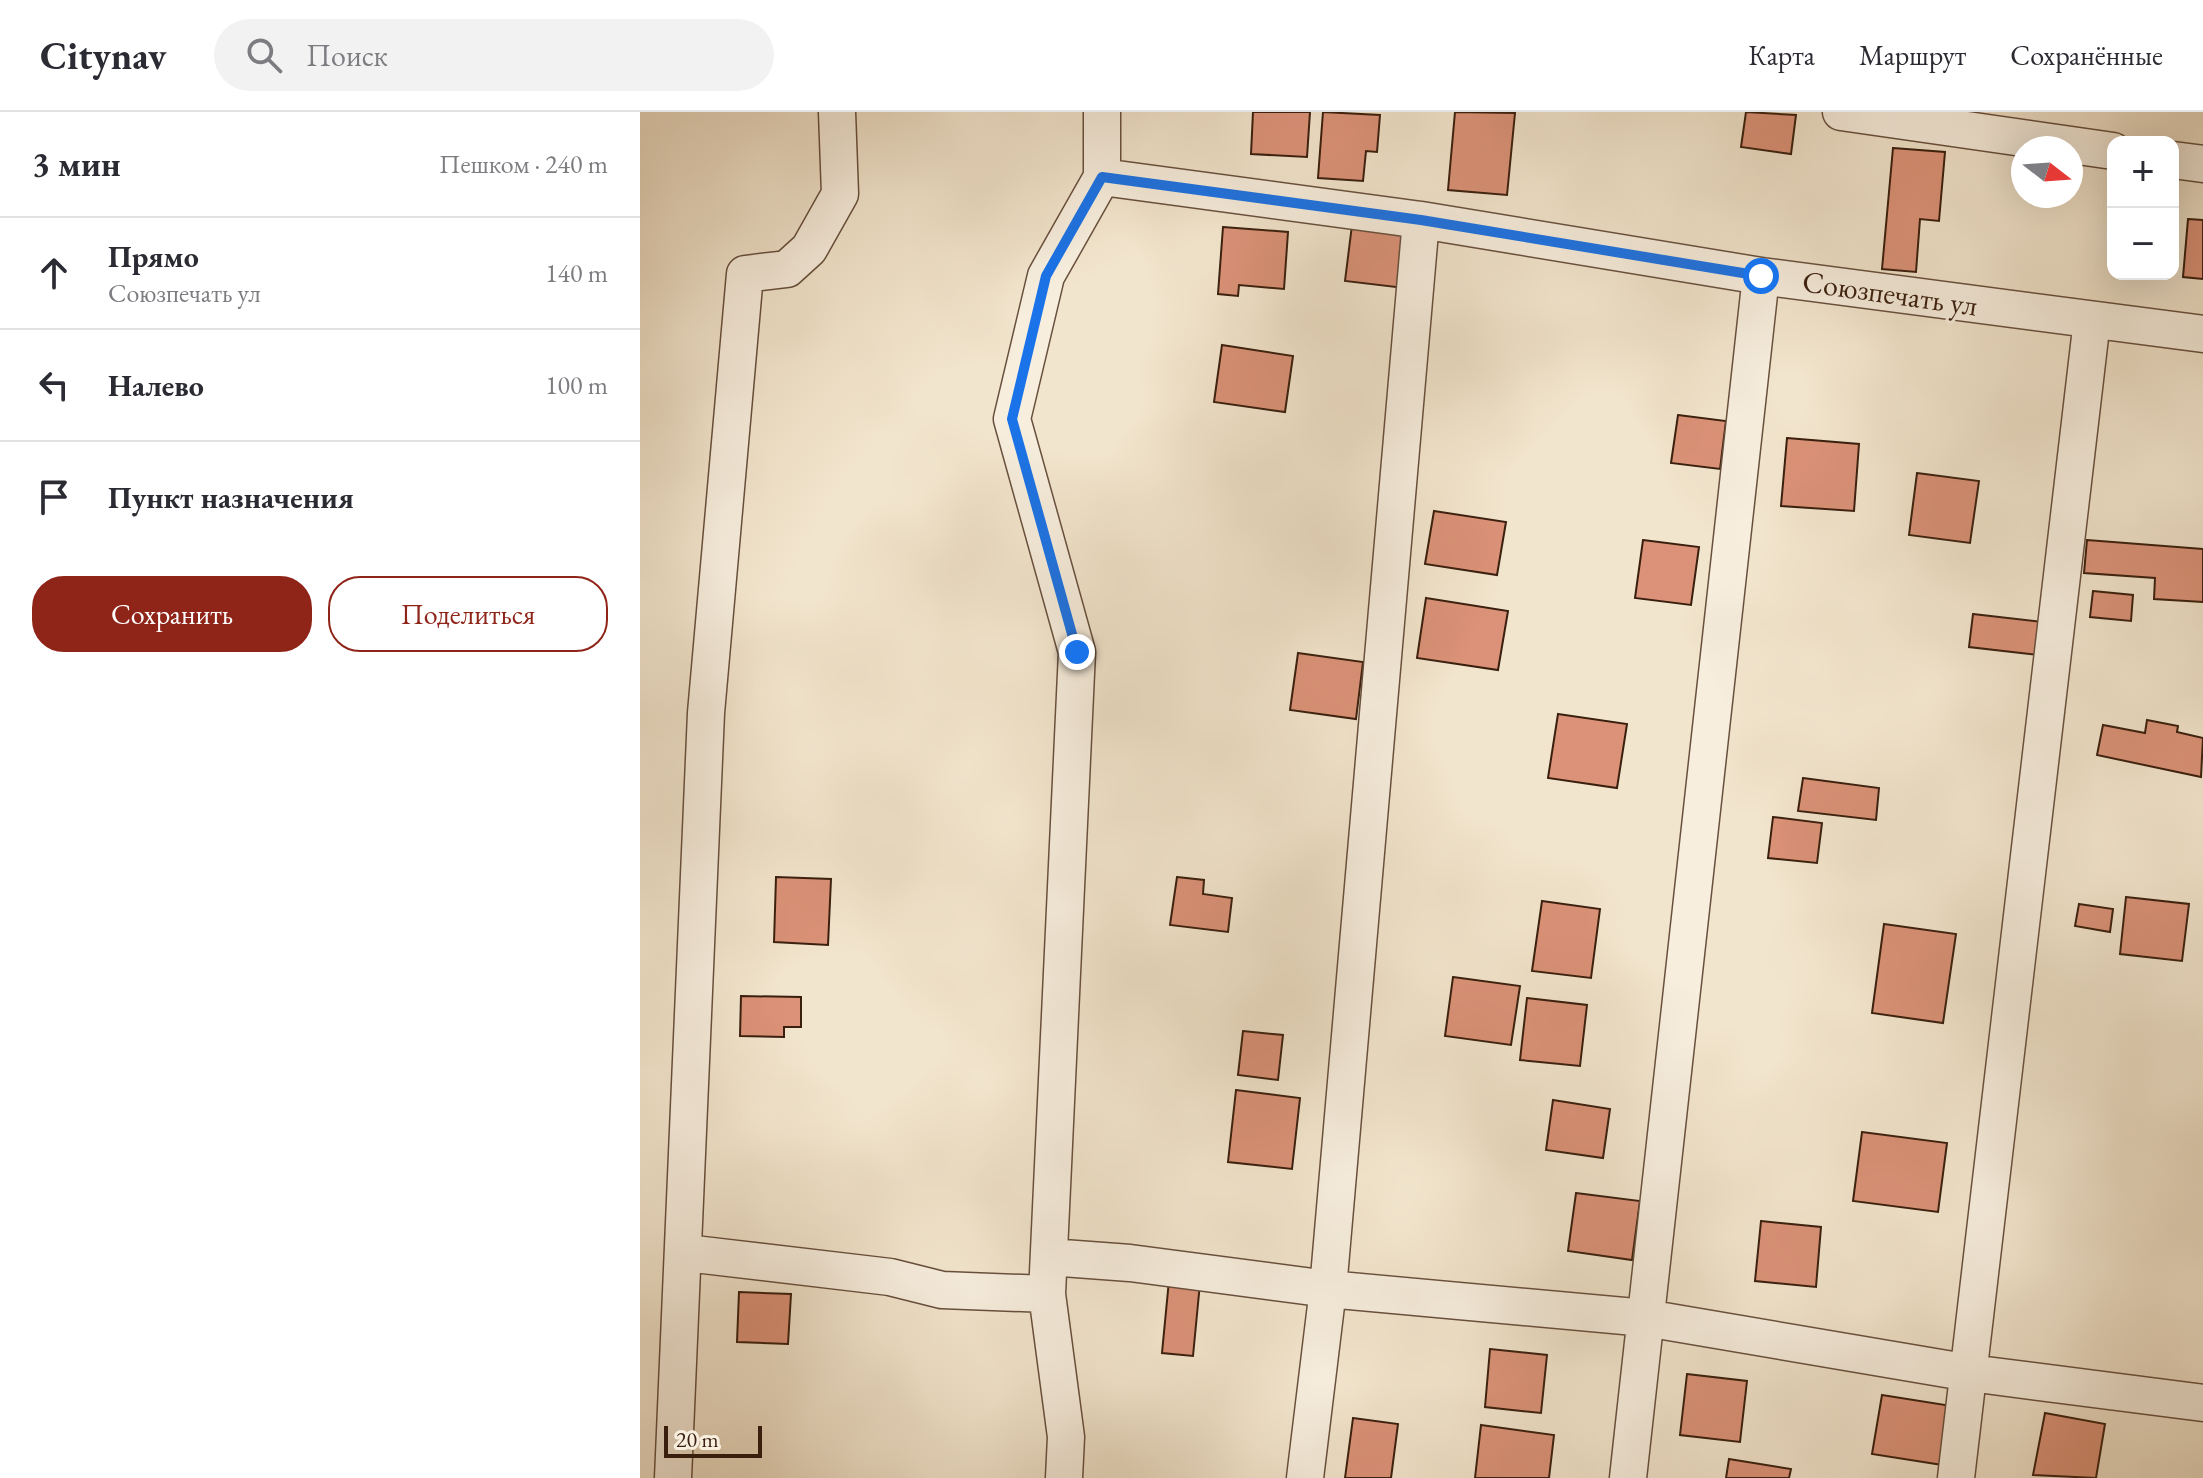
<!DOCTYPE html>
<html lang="ru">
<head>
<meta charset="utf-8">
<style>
	body { margin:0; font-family:"EB Garamond",serif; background:#f2f2f3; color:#2b2b33 }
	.controls { position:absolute; right:24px; top:24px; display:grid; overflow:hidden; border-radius:16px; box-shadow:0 8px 32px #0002 }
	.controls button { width:72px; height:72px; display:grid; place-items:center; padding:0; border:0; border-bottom:2px solid #e1e1e2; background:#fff; color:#2b2b33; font:40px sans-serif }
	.compass { position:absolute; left:1371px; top:24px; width:72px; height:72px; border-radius:50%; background:#fff; box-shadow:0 8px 32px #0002; rotate:107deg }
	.scale { position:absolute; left:24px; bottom:20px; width:98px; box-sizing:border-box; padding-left:8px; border:4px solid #3a1f0e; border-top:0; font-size:22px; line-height:28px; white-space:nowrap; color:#3a1f0e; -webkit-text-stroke:6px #f7eede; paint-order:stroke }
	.stop { position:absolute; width:24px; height:24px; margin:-18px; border:6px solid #1a73e8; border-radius:50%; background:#fff }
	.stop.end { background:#1a73e8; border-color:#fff; box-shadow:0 2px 8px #0008 }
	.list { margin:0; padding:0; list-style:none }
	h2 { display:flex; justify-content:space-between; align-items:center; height:104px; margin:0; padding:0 32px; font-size:34px }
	h2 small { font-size:26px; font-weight:400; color:#7c7c81 }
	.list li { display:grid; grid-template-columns:52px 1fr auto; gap:24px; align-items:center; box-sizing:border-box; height:112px; padding:0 32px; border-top:2px solid #e1e1e2 }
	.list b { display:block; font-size:30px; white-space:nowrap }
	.list p { margin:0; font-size:26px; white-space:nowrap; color:#7c7c81 }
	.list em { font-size:26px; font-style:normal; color:#7c7c81 }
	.actions { display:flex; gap:16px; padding:24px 32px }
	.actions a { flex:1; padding:18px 0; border:2px solid #8f2418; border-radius:32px; text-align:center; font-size:28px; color:#8f2418 }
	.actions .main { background:#8f2418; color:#fff }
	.icon { flex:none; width:44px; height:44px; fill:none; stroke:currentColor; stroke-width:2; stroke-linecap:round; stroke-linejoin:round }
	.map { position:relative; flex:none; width:1563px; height:1366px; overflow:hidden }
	header { display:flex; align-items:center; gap:48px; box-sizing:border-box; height:112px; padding:0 40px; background:#fff; border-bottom:2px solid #e1e1e2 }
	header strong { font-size:38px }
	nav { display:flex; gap:44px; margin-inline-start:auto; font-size:28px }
	.search { width:560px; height:72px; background:#f2f2f3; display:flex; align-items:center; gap:20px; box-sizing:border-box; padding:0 28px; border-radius:44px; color:#7c7c81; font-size:30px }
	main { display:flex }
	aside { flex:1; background:#fff }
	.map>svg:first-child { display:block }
	.building { fill:#db9278; stroke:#3a1f0e; stroke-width:2 }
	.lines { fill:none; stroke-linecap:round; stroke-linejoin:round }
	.minor-casing { stroke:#68503e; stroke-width:39 }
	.minor { stroke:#f7eede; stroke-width:36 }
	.route { stroke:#1a73e8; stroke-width:10 }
	.labels { text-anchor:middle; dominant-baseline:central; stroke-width:6; stroke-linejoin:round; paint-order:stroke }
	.street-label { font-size:30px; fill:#3a1f0e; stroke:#f7eede }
</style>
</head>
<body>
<header>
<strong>Citynav</strong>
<div class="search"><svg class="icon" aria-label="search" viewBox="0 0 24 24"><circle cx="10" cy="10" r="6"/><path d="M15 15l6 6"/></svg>Поиск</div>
<nav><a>Карта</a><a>Маршрут</a><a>Сохранённые</a></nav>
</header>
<main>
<aside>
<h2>3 мин<small>Пешком · 240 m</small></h2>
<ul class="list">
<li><svg class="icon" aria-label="ahead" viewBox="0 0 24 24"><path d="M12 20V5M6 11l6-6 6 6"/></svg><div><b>Прямо</b><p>Союзпечать ул</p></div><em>140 m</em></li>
<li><svg class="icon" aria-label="left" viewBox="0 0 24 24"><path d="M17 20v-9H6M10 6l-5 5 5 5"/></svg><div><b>Налево</b></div><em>100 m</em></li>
<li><svg class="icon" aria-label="arrive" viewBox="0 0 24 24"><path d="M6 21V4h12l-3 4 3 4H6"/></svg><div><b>Пункт назначения</b></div></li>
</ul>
<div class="actions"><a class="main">Сохранить</a><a>Поделиться</a></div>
</aside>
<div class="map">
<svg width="1563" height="1366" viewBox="0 0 1563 1366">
	<rect width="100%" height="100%" fill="#f2e5cd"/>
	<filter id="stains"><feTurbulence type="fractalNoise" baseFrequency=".0025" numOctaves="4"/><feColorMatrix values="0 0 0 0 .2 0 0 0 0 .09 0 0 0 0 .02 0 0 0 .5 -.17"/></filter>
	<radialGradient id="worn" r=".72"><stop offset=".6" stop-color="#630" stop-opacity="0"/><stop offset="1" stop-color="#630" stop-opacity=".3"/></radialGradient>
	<!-- building -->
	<path class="building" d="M613 0H670L667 45 611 42Z
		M683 0 740 3 737 40 726 39 723 69 678 66Z
		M815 0 875 1 867 83 808 78Z
		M1106 0 1156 3 1151 42 1101 35Z
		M1253 36 1305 40 1299 109 1280 107 1276 160 1242 157Z
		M1548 107 1563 108V167L1543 165Z
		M712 113 771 120 764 176 705 169Z
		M583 115 648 120 644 177 599 173 598 184 578 182Z
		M582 233 653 244 645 300 574 290Z
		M1038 303 1086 309 1080 357 1031 351Z
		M1147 326 1219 332 1214 399 1141 394Z
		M1277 361 1339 369 1330 431 1269 423Z
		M794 399 866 410 857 463 785 452Z
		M1003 428 1059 435 1051 493 995 486Z
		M1447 428 1563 437V490L1514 487 1515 466 1444 461Z
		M1453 479 1493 483 1491 509 1450 505Z
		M786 486 868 499 858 558 777 546Z
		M1333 502 1402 510 1398 543 1329 535Z
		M658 541 723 550 716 607 650 598Z
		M918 602 987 612 977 676 908 666Z
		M1507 608 1538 614 1537 620 1563 626 1561 665 1457 643 1463 613 1505 621Z
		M1163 666 1239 676 1236 708 1158 699Z
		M1133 705 1182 711 1177 751 1128 746Z
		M136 765 191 767 188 833 134 830Z
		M537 765 564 768 563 782 592 786 588 820 530 813Z
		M1486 785 1549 792 1542 849 1480 842Z
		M902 789 960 797 951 866 892 859Z
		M1439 792 1473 797 1470 820 1435 814Z
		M1244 812 1316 822 1303 911 1232 901Z
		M813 865 880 874 871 933 805 924Z
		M101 884 161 885V915H144V925L100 924Z
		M887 886 947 893 940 954 880 948Z
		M603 919 643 923 638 968 598 963Z
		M596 978 660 986 652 1057 588 1050Z
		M913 988 970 997 963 1046 906 1038Z
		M1222 1020 1307 1031 1298 1100 1213 1089Z
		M936 1081 1000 1089 992 1148 928 1139Z
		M1121 1109 1181 1115 1176 1175 1115 1169Z
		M529 1168 560 1171 553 1244 522 1241Z
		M99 1180 151 1182 148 1232 97 1230Z
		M850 1237 907 1243 901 1301 845 1295Z
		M1047 1262 1107 1269 1100 1330 1040 1323Z
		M1242 1283 1318 1295 1309 1354 1232 1342Z
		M1405 1301 1465 1312 1456 1366 1393 1363Z
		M713 1306 758 1312 751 1366H705Z
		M841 1313 914 1323 909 1366H835Z
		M1089 1347 1151 1357 1149 1366H1086Z"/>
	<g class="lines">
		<defs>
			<path id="minor" d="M1201 0 1473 39
				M1533 48 1563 52
				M462 65 781 108 1121 164 1563 222
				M46 1141 250 1165 302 1178 407 1182
				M409 1145 490 1151 688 1177 1006 1206 1330 1261 1563 1291
				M33 1366 66 601 105 162 147 157 169 137 200 82 197 0
				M424 1366 426 1325 407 1182 437 540 372 307 406 164 462 65V0
				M665 1366 688 1177 781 108
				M988 1366 1121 164
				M1316 1366 1452 208"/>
		</defs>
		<!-- minor casing -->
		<use href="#minor" class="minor-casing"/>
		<!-- minor -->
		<use href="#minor" class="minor"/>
	</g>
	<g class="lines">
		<!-- route -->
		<path class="route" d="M437 540 372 307 406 164 462 65 781 108 1121 164"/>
	</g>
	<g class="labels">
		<!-- street labels -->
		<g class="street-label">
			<text transform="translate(1250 181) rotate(8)">Союзпечать ул</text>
		</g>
	</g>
	<rect width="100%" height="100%" filter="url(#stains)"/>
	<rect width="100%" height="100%" fill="url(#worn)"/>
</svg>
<div class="controls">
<button>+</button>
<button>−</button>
</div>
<svg class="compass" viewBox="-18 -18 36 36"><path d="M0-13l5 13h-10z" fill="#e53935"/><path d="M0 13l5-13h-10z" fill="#7c7c81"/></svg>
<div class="scale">20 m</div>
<div class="stop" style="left:1121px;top:164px"></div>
<div class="stop end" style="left:437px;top:540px"></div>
</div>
</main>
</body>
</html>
